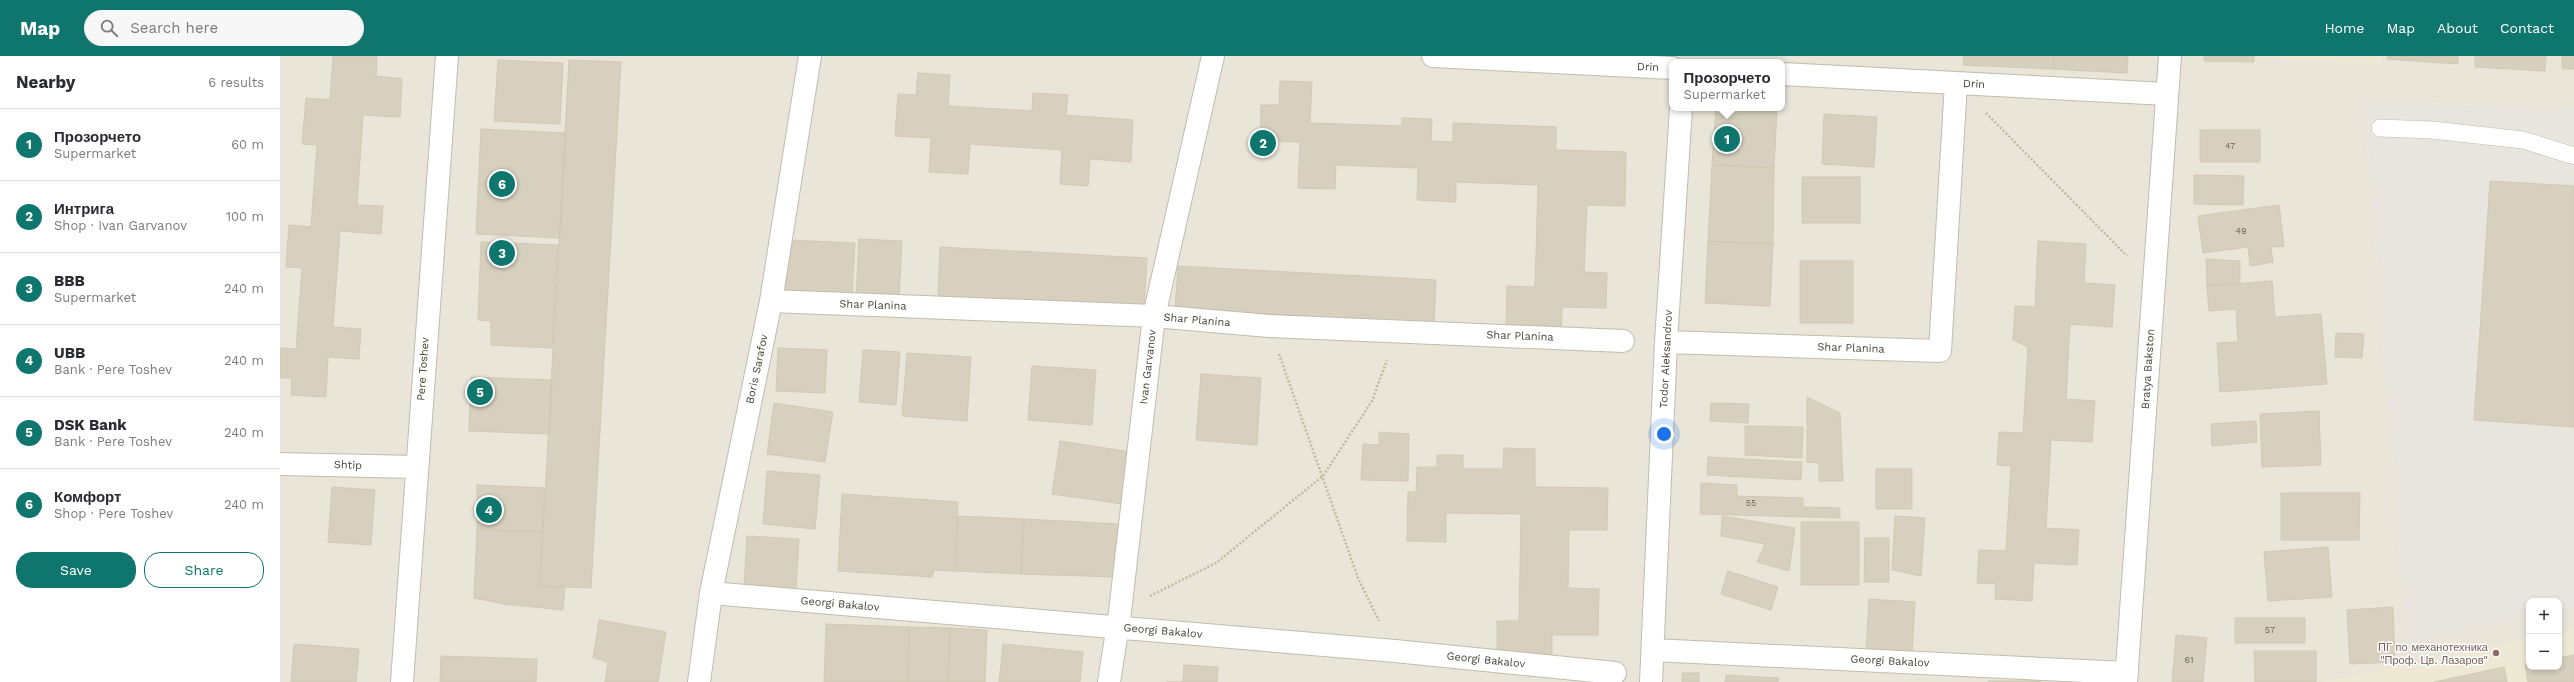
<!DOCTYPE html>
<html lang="en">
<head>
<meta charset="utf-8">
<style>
	body { margin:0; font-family:"Work Sans",sans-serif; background:#f7f7f7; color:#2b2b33 }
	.controls { position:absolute; right:12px; bottom:12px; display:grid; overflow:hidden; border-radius:8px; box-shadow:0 2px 6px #0003 }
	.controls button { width:36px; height:36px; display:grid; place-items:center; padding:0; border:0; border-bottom:1px solid #e1e1e2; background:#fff; color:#2b2b33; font:20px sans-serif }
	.you { position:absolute; left:1384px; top:378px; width:14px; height:14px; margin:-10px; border:3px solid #fff; border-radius:50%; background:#1a73e8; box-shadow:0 0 0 6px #1a73e833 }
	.badge { display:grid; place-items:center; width:26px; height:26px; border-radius:50%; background:#0f766e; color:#fff; font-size:13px; font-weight:700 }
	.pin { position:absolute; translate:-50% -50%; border:2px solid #fff; box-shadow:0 1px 4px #0006 }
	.popup { position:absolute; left:1389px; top:3px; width:116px; height:52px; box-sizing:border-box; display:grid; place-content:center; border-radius:8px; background:#fff; filter:drop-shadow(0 1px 3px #0005); font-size:13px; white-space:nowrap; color:#7c7c81 }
	.popup b { font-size:15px; color:#2b2b33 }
	.popup::after { content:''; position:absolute; left:50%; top:100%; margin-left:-8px; border:8px solid transparent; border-top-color:#fff }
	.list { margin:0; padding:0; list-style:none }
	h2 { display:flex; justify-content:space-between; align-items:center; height:52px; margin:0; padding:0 16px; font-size:17px }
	h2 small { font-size:13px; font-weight:400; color:#7c7c81 }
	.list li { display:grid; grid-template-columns:26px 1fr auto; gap:12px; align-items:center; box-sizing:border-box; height:72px; padding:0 16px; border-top:1px solid #e1e1e2 }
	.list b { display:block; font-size:15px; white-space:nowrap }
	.list p { margin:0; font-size:13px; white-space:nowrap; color:#7c7c81 }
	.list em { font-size:13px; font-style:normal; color:#7c7c81 }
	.actions { display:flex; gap:8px; padding:12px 16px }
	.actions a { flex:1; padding:9px 0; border:1px solid #0f766e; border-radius:16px; text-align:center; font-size:14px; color:#0f766e }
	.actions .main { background:#0f766e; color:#fff }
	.icon { flex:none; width:22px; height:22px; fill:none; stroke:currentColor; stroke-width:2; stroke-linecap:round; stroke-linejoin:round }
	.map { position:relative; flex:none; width:2294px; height:626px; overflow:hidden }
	header { display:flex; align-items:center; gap:24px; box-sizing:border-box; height:56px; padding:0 20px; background:#0f766e; color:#fff }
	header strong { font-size:19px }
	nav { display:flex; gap:22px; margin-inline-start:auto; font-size:14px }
	.search { width:280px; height:36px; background:#f7f7f7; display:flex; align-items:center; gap:10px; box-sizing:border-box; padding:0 14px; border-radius:22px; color:#7c7c81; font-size:15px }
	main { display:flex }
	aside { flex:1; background:#fff }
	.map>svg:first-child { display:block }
	.residential { fill:#e9e5d8; fill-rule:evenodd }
	.industrial { fill:#e8e4de }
	.education { fill:#eee9d4 }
	.building { fill:#d7d0bf; stroke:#d1c9b2 }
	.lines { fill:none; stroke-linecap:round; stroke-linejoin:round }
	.service-casing { stroke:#c1bcac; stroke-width:18 }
	.minor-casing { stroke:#c1bcac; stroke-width:24 }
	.tertiary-casing { stroke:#c1bcac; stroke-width:24 }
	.path { stroke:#c2b99e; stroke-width:2.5; stroke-dasharray:2 2; stroke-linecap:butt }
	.service { stroke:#fff; stroke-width:17 }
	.minor { stroke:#fff; stroke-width:22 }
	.tertiary { stroke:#fff; stroke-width:22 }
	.education-dot { fill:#8d6e63; stroke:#fff; stroke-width:1.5 }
	.labels { text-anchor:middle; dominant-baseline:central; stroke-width:3; stroke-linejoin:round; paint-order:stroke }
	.number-label { font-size:9px; fill:#6c675a }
	.street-label { font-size:11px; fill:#494438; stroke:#fff }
	.education-label { font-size:11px; fill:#785e54; stroke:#fff; text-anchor:end }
</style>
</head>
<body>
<header>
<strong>Map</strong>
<div class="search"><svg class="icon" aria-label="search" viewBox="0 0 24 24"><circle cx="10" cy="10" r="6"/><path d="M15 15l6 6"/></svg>Search here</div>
<nav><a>Home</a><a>Map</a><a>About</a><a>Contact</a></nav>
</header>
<main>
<aside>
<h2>Nearby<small>6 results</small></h2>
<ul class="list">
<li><span class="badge">1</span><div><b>Прозорчето</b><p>Supermarket</p></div><em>60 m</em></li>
<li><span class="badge">2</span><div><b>Интрига</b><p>Shop · Ivan Garvanov</p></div><em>100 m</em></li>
<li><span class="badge">3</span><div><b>BBB</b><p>Supermarket</p></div><em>240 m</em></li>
<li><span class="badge">4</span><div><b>UBB</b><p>Bank · Pere Toshev</p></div><em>240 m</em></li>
<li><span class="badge">5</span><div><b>DSK Bank</b><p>Bank · Pere Toshev</p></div><em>240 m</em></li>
<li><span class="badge">6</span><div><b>Комфорт</b><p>Shop · Pere Toshev</p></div><em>240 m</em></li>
</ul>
<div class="actions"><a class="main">Save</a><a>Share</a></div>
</aside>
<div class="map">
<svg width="2294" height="626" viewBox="0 0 2294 626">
	<rect width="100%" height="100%" fill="#f5f3ea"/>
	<!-- residential -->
	<path class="residential" d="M0 0H2294V52L2084 45 2127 587 2249 561V611H2279V555L2294 552V626H0ZM1392 6H1502V52H1392Z"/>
	<!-- industrial -->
	<path class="industrial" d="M2084 45 2294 52V552L2279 555V545H2249V561L2127 588Z"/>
	<!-- education -->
	<path class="education" d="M1982 0H2102V8L1982 3Z
		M2294 574V626H2043L2249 583V611H2279V577Z"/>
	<!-- building -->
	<path class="building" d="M53 0H97L96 20 122 23 120 61 83 59 77 149 103 150 101 178 60 175 53 271 81 273 79 303 48 301 46 341 11 339 12 322H0V292L16 293 22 212 6 211 9 169 31 171 37 89 22 88 26 42 50 44Z
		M1684 0H1774L1773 13 1683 9Z
		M1774 0H1848L1847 17 1773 13Z
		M1924 0H1974V6L1924 5Z
		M2108 0H2178V8L2107 3Z
		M2195 0H2266L2265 15 2195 11Z
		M2282 0H2294V13H2282Z
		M218 4 283 7 280 68 214 65Z
		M289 4 341 6 311 532 260 530Z
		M638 17 670 19 668 50 752 55 753 37 788 39 786 59 853 64 851 106 810 103 808 130 780 128 782 94 690 88 688 118 649 116 651 82 615 80 618 38 636 39Z
		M1000 25 1032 26 1030 67 1122 70V62L1152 63 1151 85 1173 86V67L1276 71V94L1346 96 1345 150 1307 149 1304 216 1327 217 1326 252 1282 251 1281 288 1226 271 1227 230 1255 231 1258 129 1176 126V146L1137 144 1138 112 1056 109 1055 133 1018 132 1020 86 980 85 981 49H999Z
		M1436 52H1497L1494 112 1432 109Z
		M1544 58 1597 61 1594 111 1542 108Z
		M201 73 286 77 280 182 196 178Z
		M1920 74H1980V106H1920Z
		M1432 109 1494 112 1493 188 1428 185Z
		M1914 119 1964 120 1963 149 1914 148Z
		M1522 121H1580V167H1522Z
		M2210 125 2294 130V371L2194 364Z
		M1999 149 2004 190 1991 191 1993 206 1970 210 1968 191 1923 197 1918 160Z
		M579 183 622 185 619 244 576 242Z
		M508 184 575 187 572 239 506 237Z
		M1428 185 1493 188 1490 250 1425 247Z
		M1758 185 1806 188 1804 227 1835 229 1832 271 1790 268 1786 343 1815 345 1812 386 1771 384 1766 472 1799 474 1797 509 1754 507 1752 545 1715 543 1716 528 1697 527 1699 494 1726 495 1731 410 1717 409 1719 376 1743 377 1748 291 1733 284 1735 250 1755 251Z
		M201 186 278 189 272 292 211 289V265L198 264Z
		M660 191 867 202 864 252 658 240Z
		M1926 203 1960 205V227L1927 230Z
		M1520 205H1573V267H1520Z
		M898 210 1156 224 1154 267 895 253Z
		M1992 225 1995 261 2041 258 2047 328 1940 336 1937 287 1958 286 1956 253 1929 255 1927 230Z
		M2056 277 2084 278 2082 302 2055 301Z
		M498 292 547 294 545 337 496 335Z
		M583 294 620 296 616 349 579 346Z
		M627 297 691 301 687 365 622 360Z
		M752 310 816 314 812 369 748 364Z
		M921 318 981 322 977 389 916 384Z
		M191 321 272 324 270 378 189 375Z
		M1527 341 1560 357 1563 425H1539V407L1527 406Z
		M494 347 553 356 545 406 487 398Z
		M1431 347 1469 348 1468 367 1430 365Z
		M2039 355 2041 409 1982 411 1980 358Z
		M1976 365 1977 386 1932 390 1931 368Z
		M1465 370 1523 371 1522 402 1465 399Z
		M1099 376 1129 378 1128 425 1081 424 1083 388 1099 389Z
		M780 385 851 396 843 448 772 438Z
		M1224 392 1255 393V431L1328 432 1327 474H1289L1288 532 1319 533 1318 579H1272V613L1217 593V565H1239L1241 458 1166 457V486L1127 485 1128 436H1136L1137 411H1157V399H1183V413H1223Z
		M1428 401 1522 406 1521 424 1427 419Z
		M1596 413H1632V453H1596Z
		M487 415 540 419 535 473 483 468Z
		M1421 427 1457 429V440L1523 442V451L1560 452V462L1420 458Z
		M197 429 265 432 262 476 197 473Z
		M52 431 95 434 91 489 48 486Z
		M2001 437H2080L2079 484H2001Z
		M562 438 678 446 675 515 654 514 652 521 558 515Z
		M678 460 744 463 741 518 675 515Z
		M1442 460 1515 472 1509 515 1477 506 1485 488 1441 480Z
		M1615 460 1645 462 1641 520 1612 514Z
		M744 463 838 468 836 521 741 518Z
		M1521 466H1579V529H1521Z
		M197 473 262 476 260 530 285 531 283 554 224 548 194 542Z
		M467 480 519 483 516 534 464 531Z
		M1585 482H1609V526H1584Z
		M2048 491 2052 541 1988 545 1984 496Z
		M1448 515 1498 531 1491 554 1441 538Z
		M1589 543 1635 546 1632 597 1586 595Z
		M2113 551 2115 606 2070 608 2067 554Z
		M1955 562H2025V587H1955Z
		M319 564 386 576 378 626H325L328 606 313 602Z
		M546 568 629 571 628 626H544Z
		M629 571 670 572 668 626H628Z
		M670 572 707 574 705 626H668Z
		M1896 579 1927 582 1923 626H1892Z
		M14 588 79 593 76 626H11Z
		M723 588 803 596 800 626H719Z
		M1974 595H2036V626H1975Z
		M2294 599V626H2248L2245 608 2249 607V611H2279V602Z
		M161 600 257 603 256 626H160Z
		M904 609 938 611 937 626H886H903Z
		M2224 611 2227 626H2154Z
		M1402 617H1419V626H1402Z
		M1446 619 1499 622 1498 626H1445Z
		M1708 625H1760V626H1708Z"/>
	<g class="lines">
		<defs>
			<path id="service" d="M2100 72 2152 74 2243 84 2294 100"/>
			<path id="minor" d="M1153 0 1392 12
				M1502 18 1887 38
				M491 245 874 260 989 270 1343 285
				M1386 286 1660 295 1676 27
				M0 408 136 411
				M431 537 1115 595 1335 617
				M1373 594 1847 617
				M419 626 431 537 491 245 530 0
				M829 626 840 556 874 260 933 0
				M1371 626 1386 286 1401 52"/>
			<path id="tertiary" d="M122 626 167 0
				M1846 626 1890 0"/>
		</defs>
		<!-- service casing -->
		<use href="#service" class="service-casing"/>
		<!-- minor casing -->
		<use href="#minor" class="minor-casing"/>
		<!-- tertiary casing -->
		<use href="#tertiary" class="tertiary-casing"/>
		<!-- path -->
		<path class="path" d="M1706 57 1847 200
			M999 298 1078 522 1099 565
			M870 540 936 507 1043 420 1092 345 1107 304"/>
		<!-- service -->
		<use href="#service" class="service"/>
		<!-- minor -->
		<use href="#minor" class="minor"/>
		<!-- tertiary -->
		<use href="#tertiary" class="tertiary"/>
	</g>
	<!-- markers -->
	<circle class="education-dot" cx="2216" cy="597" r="4"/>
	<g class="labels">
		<!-- number labels -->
		<g class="number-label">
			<text x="1950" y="90">47</text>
			<text x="1961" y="175">49</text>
			<text x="1471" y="447">55</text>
			<text x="1990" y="574">57</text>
			<text x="1909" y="604">61</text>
		</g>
		<!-- street labels -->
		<g class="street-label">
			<text transform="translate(1368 11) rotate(3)">Drin</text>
			<text transform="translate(1694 28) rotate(3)">Drin</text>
			<text transform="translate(593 249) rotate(2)">Shar Planina</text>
			<text transform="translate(917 264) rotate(5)">Shar Planina</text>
			<text transform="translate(1240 280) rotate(2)">Shar Planina</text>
			<text transform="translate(1571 292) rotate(2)">Shar Planina</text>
			<text transform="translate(1386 303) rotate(-87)">Todor Aleksandrov</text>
			<text transform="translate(868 311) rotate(-83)">Ivan Garvanov</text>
			<text transform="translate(143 313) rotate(-86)">Pere Toshev</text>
			<text transform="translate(477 313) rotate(-78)">Boris Sarafov</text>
			<text transform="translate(1868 313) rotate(-86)">Bratya Bakston</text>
			<text transform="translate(68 409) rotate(2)">Shtip</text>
			<text transform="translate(560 548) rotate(5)">Georgi Bakalov</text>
			<text transform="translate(883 575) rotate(5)">Georgi Bakalov</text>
			<text transform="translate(1206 604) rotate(6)">Georgi Bakalov</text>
			<text transform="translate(1610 605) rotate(3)">Georgi Bakalov</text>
		</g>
		<!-- education labels -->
		<g class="education-label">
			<text x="2208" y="591">ПГ по механотехника<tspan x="2208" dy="13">"Проф. Цв. Лазаров"</tspan></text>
		</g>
	</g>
</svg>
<div class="controls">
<button>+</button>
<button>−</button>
</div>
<div class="you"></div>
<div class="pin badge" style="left:1447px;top:83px">1</div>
<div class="popup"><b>Прозорчето</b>Supermarket</div>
<div class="pin badge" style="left:983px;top:87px">2</div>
<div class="pin badge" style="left:222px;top:197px">3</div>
<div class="pin badge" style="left:209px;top:454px">4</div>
<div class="pin badge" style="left:200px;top:336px">5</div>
<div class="pin badge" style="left:222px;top:128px">6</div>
</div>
</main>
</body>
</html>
